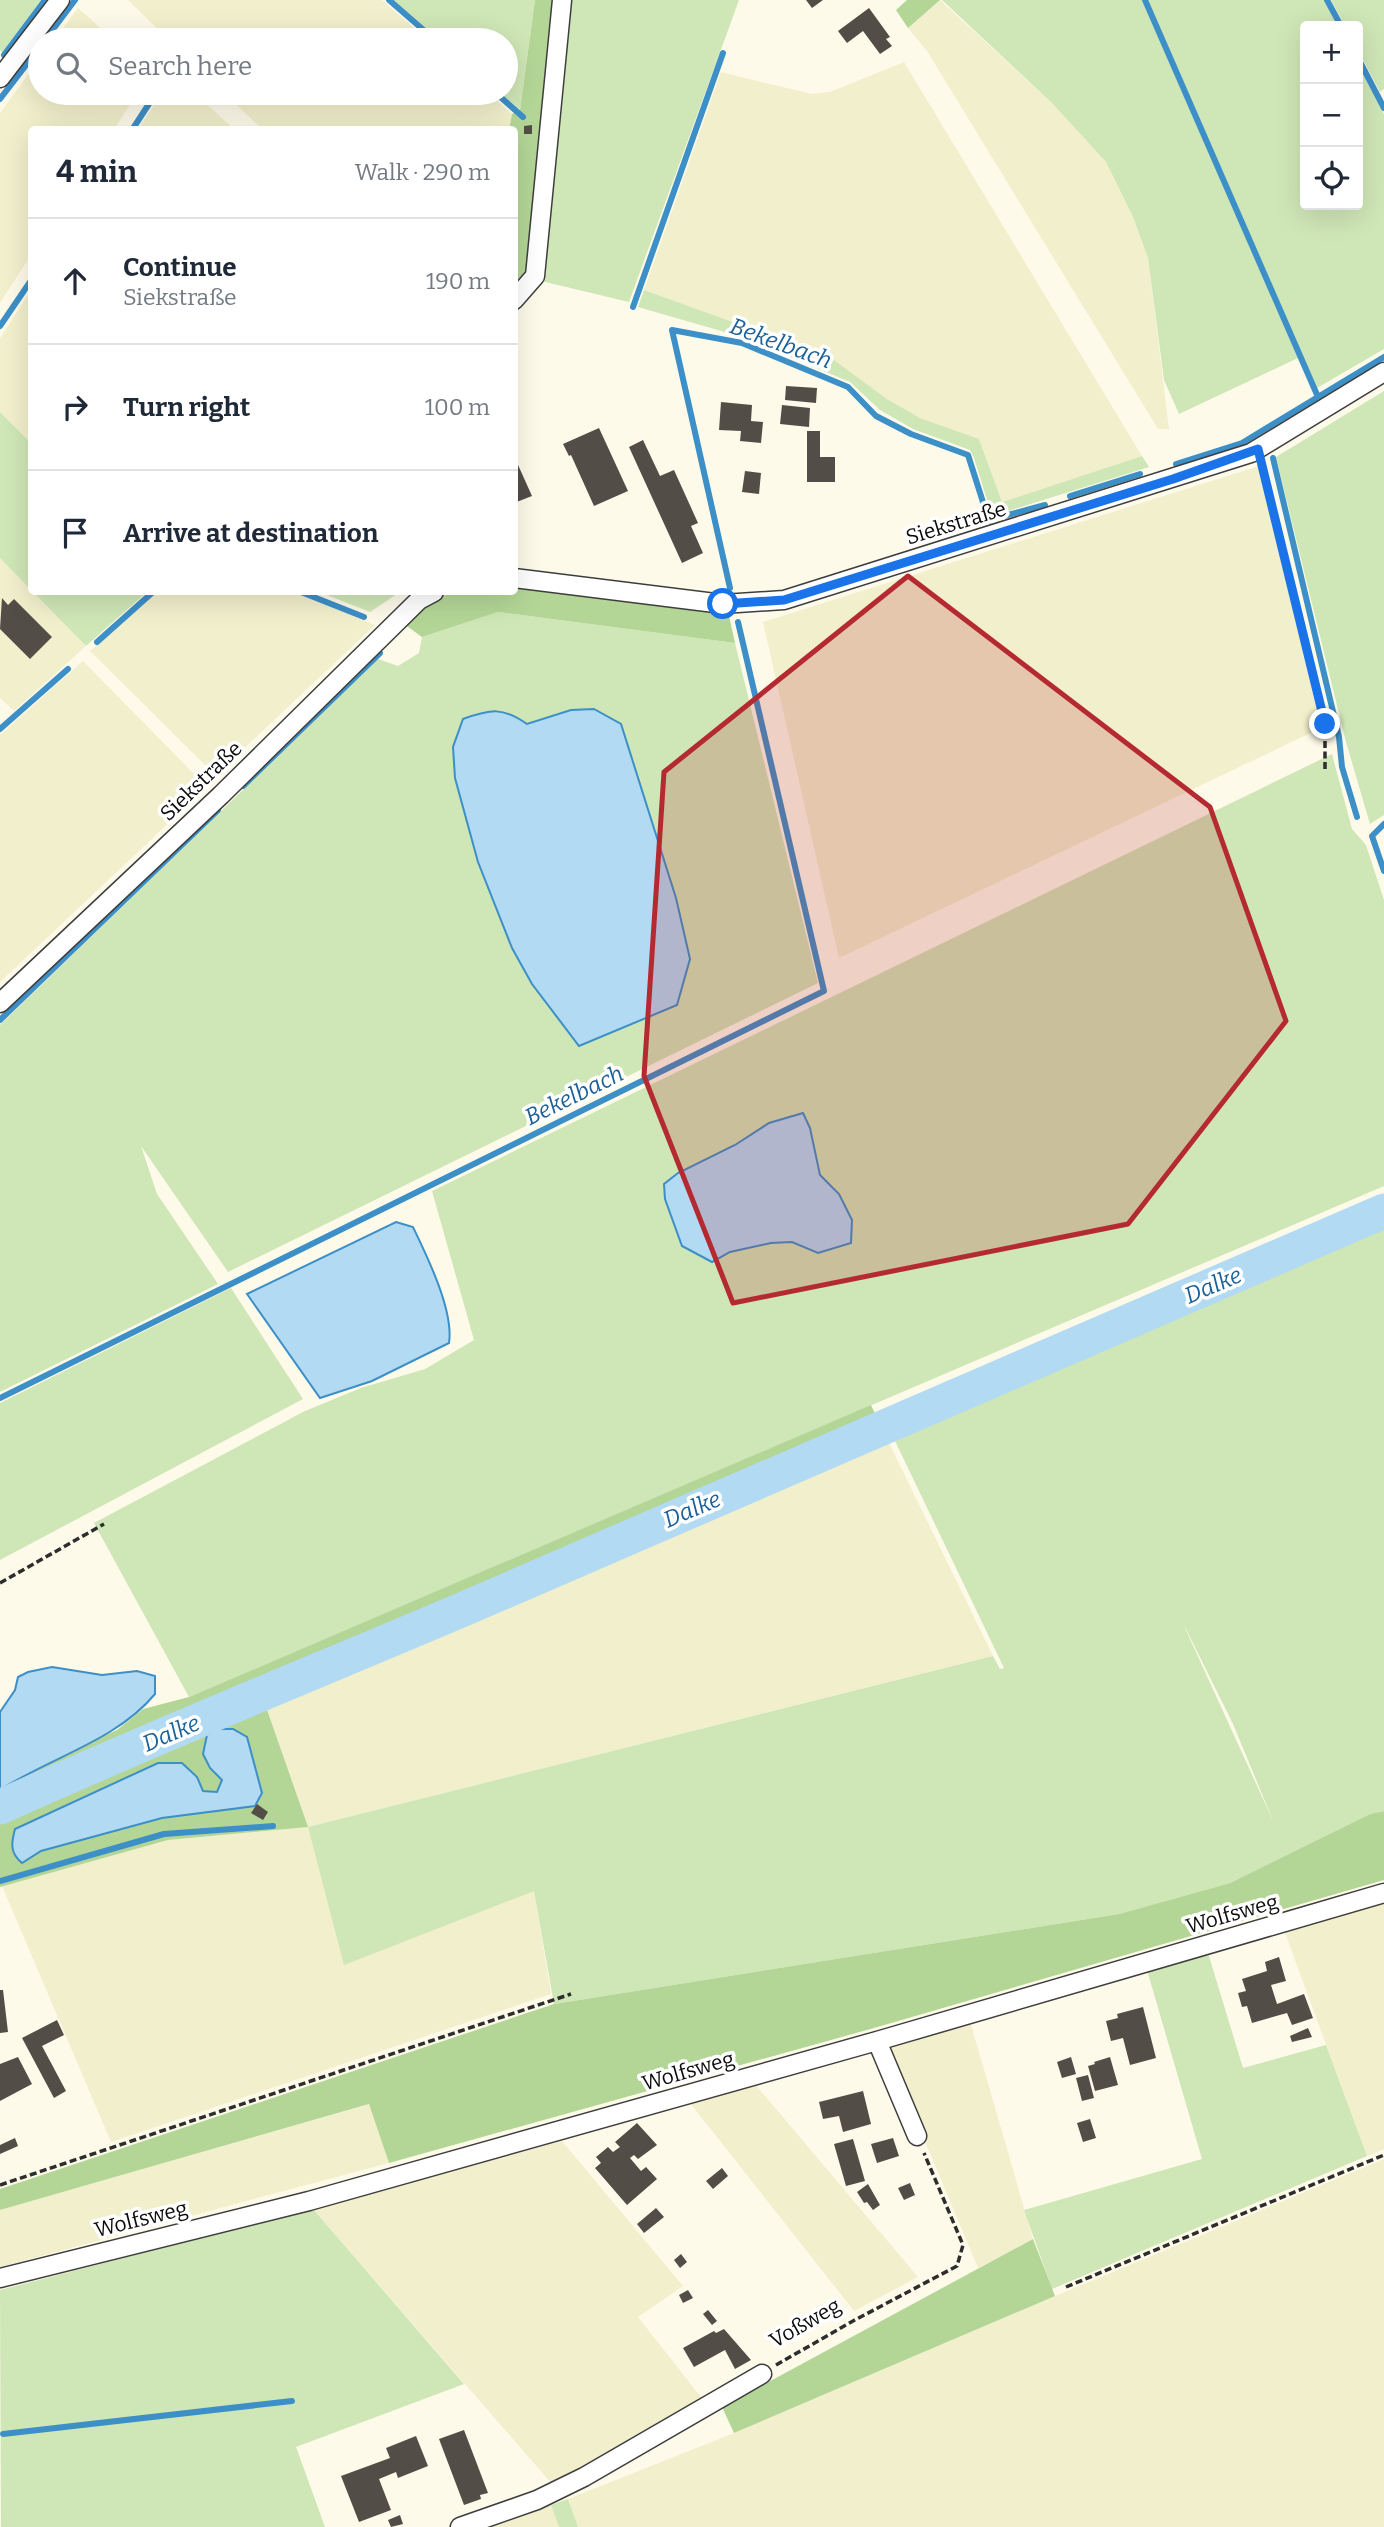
<!DOCTYPE html>
<html lang="en">
<head>
<meta charset="utf-8">
<style>
	body { margin:0; font-family:Bitter,serif; background:#f2f2f3; color:#1f2937 }
	.controls { position:absolute; right:21px; top:21px; display:grid; overflow:hidden; border-radius:7px; box-shadow:0 7px 28px #0002 }
	.controls button { width:63px; height:63px; display:grid; place-items:center; padding:0; border:0; border-bottom:2px solid #e0e1e3; background:#fff; color:#1f2937; font:35px sans-serif }
	.stop { position:absolute; width:21px; height:21px; margin:-16px; border:5px solid #1a73e8; border-radius:50%; background:#fff }
	.stop.end { background:#1a73e8; border-color:#fff; box-shadow:0 2px 7px #0008 }
	.list { margin:0; padding:0; list-style:none }
	h2 { display:flex; justify-content:space-between; align-items:center; height:91px; margin:0; padding:0 28px; font-size:30px }
	h2 small { font-size:23px; font-weight:400; color:#747a83 }
	.list li { display:grid; grid-template-columns:46px 1fr auto; gap:21px; align-items:center; box-sizing:border-box; height:126px; padding:0 28px; border-top:2px solid #e0e1e3 }
	.list b { display:block; font-size:26px; white-space:nowrap }
	.list p { margin:0; font-size:23px; white-space:nowrap; color:#747a83 }
	.list em { font-size:23px; font-style:normal; color:#747a83 }
	.icon { flex:none; width:38px; height:38px; fill:none; stroke:currentColor; stroke-width:2; stroke-linecap:round; stroke-linejoin:round }
	.map { position:relative; flex:none; width:1384px; height:2527px; overflow:hidden }
	.search { position:absolute; background:#fff; box-shadow:0 7px 28px #0002; left:28px; top:28px; width:490px; height:77px; display:flex; align-items:center; gap:18px; box-sizing:border-box; padding:0 24px; border-radius:38px; color:#747a83; font-size:26px }
	.panel { position:absolute; background:#fff; box-shadow:0 7px 28px #0002; left:28px; top:126px; width:490px; height:469px; border-radius:7px }
	.map>svg:first-child { display:block }
	.farmland { fill:#f2efcc }
	.green { fill:#cfe6b6; fill-rule:evenodd }
	.forest { fill:#b3d696 }
	.water { fill:#b2daf3; stroke:#3c8fc7; stroke-width:2 }
	.lines { fill:none; stroke-linecap:round; stroke-linejoin:round }
	.stream { stroke:#3c8fc7; stroke-width:6 }
	.river { stroke:#b2daf3; stroke-width:35 }
	.building { fill:#534d48 }
	.minor-casing { stroke:#3e3e3e; stroke-width:21 }
	.path { stroke:#2d2d2d; stroke-width:3.5; stroke-dasharray:7 3.5; stroke-linecap:butt }
	.minor { stroke:#fff; stroke-width:18 }
	.route { stroke:#1a73e8; stroke-width:9 }
	.marked { fill:#b52a30; fill-opacity:0.2; stroke:#b52a30; stroke-width:5; stroke-linejoin:round }
	.labels { text-anchor:middle; dominant-baseline:central; stroke-width:7; stroke-linejoin:round; paint-order:stroke }
	.street-label { font-size:21px; fill:#0b0b0b; stroke:#fff }
	.water-label { font-size:23px; font-style:italic; fill:#1b6097; stroke:#fff }
</style>
</head>
<body>
<div class="map">
<svg width="1384" height="2527" viewBox="0 0 1384 2527">
	<rect width="100%" height="100%" fill="#fefaea"/>
	<!-- farmland -->
	<path class="farmland" d="M128 0H382L428 40H169Z
		M940 0 1052 103 1106 162 1133 217 1148 258 1169 429H1158L927 51 908 28Z
		M78 8 114 40H54Z
		M40 58V93H138L114 129 32 130 31 255 0 303V113Z
		M904 62 1142 456 1002 502 979 439 920 418 887 399 830 357 644 290 721 72 812 94 830 92Z
		M162 93H194L234 129H138Z
		M224 93H488L512 114 509 129H262Z
		M31 290V443L0 412V338Z
		M1259 466 1321 728 839 958 763 622Z
		M0 558 86 646 14 711 0 698Z
		M157 592H294L375 625 220 771 210 770 90 651Z
		M83 661 207 787 0 982V735Z
		M889 1443 993 1656 308 1827 534 1890 551 1994 111 2142 2 1886 168 1840 307 1827 266 1708Z
		M1384 1902V2149L1367 2156 1284 1930Z
		M970 2021 1033 2239 978 2268 885 2046Z
		M755 2084 918 2277 854 2311 690 2103Z
		M370 2104 389 2163 0 2267V2210Z
		M562 2141 683 2286 638 2317 701 2397 552 2484 313 2209Z
		M1384 2159V2527H578L568 2499 734 2433 1055 2296Z
		M551 2505 559 2527H488Z"/>
	<!-- green -->
	<path class="green" d="M0 0H41L2 53 0 50Z
		M393 0H535L520 110 500 93H506V40H440Z
		M570 0H739L629 302 541 281Z
		M942 0H1142L1298 358 1179 414 1164 380 1148 258 1133 217 1106 162 1052 103Z
		M1148 0H1324L1338 26H1305V205H1358V65L1384 114V349L1317 388Z
		M1331 0H1384V89L1380 92 1358 50V26H1345Z
		M644 290 830 357 887 399 920 418 979 439 1002 502 1142 456 1149 467 992 516 974 458 970 450 913 429 880 410 850 382 742 337 638 307Z
		M1384 391V815L1370 824 1346 742 1276 457Z
		M0 412 31 443V590L0 558Z
		M33 592H147L86 646Z
		M319 592H400L370 612Z
		M498 612 735 643 818 983 228 1272 141 1146 157 1194 218 1284 0 1392V1025L378 659 398 666 419 653 422 637Z
		M1332 754 1352 829 1366 845 1384 900V1186L189 1697 94 1523 305 1411 361 1388 425 1369 474 1340 432 1191Z
		M1384 1227V1811L1370 1814 1230 1883 1119 1914 554 2004 534 1891 344 1965 308 1827 993 1656 1000 1669 1004 1668 895 1441 1179 1310ZM1185 1627 1233 1724 1274 1823 1185 1628Z
		M231 1288 303 1399 0 1560V1403Z
		M1208 1953 1243 2068 1326 2045 1367 2156 1052 2289 1024 2210 1202 2159 1147 1970Z
		M313 2209 464 2384 296 2447 325 2527H1L0 2290Z
		M568 2499 578 2527H559L551 2505Z"/>
	<!-- forest -->
	<path class="forest" d="M535 0H556L528 275 515 291 514 130H509L512 114 520 110Z
		M907 0H940L908 28 896 10Z
		M515 586 728 611 735 643 498 612 422 637 404 624C444 584 462 592 514 592Z
		M871 1405 889 1443 266 1707 308 1827 168 1840 0 1887V1790L74 1749 117 1730 143 1709 189 1697Z
		M1384 1811V1880L874 2028 389 2163 369 2104 0 2210V2189L554 2004 1119 1914 1230 1883 1370 1814Z
		M1033 2239 1055 2296 734 2433 722 2407Z"/>
	<!-- water -->
	<path class="water" d="M594 709 621 724 676 898 690 959 677 1005 579 1046 532 984 512 948 478 862 455 778 453 747 463 719C491 709 503 707 527 724L571 710Z
		M803 1113 810 1128 820 1175 839 1194 852 1220 851 1243 818 1253 792 1242 771 1243 730 1252 712 1262 682 1246 665 1199 664 1184 678 1173 735 1145 769 1123Z
		M396 1222 413 1227C427 1256 454 1311 449 1343L372 1381 320 1398 247 1294Z
		M52 1667 102 1675 137 1671 155 1676V1694C116 1741 51 1757 0 1790V1712L15 1690 18 1677 28 1672Z
		M217 1729H233L247 1737 262 1793 255 1806 162 1818 41 1851 22 1863C10 1853 11 1844 15 1829L158 1763H182L197 1777 203 1791 217 1792 222 1780 210 1768 203 1754 207 1735Z"/>
	<g class="lines">
		<!-- stream -->
		<path class="stream" d="M389 0 435 40
			M1145 0 1318 397
			M1327 0 1341 26
			M45 40 75 0
			M4 55 45 0
			M1358 58 1384 108
			M496 93 523 117
			M0 99 40 47
			M132 130 156 93
			M633 307 723 53
			M0 326 32 279
			M1273 458 1339 737 1342 767 1357 817
			M1176 464 1242 443 1384 357
			M1070 496 1140 474
			M1004 516 1045 505
			M730 588 672 330 742 343 848 387 876 416 911 434 968 455 989 521
			M301 592 364 617
			M97 642 153 592
			M0 729 68 669
			M243 786 380 653
			M1384 824 1372 836 1384 871
			M0 1020 218 810
			M0 1398 824 991 738 622
			M0 1881 164 1834 273 1826
			M3 2434 292 2401"/>
		<!-- river -->
		<path class="river" d="M0 1807C152 1738 306 1676 459 1611 768 1478 1077 1346 1384 1211"/>
	</g>
	<!-- building -->
	<path class="building" d="M806 0H823L812 8Z
		M869 8 890 37 886 39 892 46 880 54 863 31 847 43 838 31Z
		M532 125V134H524V126Z
		M786 386 817 388 816 403 785 400Z
		M721 402 752 405 751 421 763 422 761 443 740 441 741 431 719 430Z
		M782 405 810 408 809 427 780 424Z
		M599 428 628 491 594 506 571 455 569 456 563 444Z
		M807 431H820V457H835V482H807Z
		M643 440 660 476 674 470 698 523 691 526 703 553 682 563 629 447Z
		M514 456 532 496 514 503Z
		M745 471 761 473 759 494 742 492Z
		M2 598 8 605 14 599 52 637 30 659 0 629Z
		M257 1804 268 1812 263 1820 251 1813Z
		M1279 1957 1286 1981 1271 1985 1277 2004 1304 1994 1313 2018 1292 2025 1287 2013 1252 2023 1247 2006 1242 2007 1238 1993 1246 1991 1242 1979 1267 1971 1265 1962Z
		M0 1990H3L8 2032 0 2033Z
		M1143 2007 1156 2058 1130 2065 1123 2038 1111 2041 1106 2021 1118 2018 1117 2014Z
		M57 2020 64 2035 42 2046 66 2091 54 2098 22 2038Z
		M1308 2028 1312 2037 1292 2042 1290 2036Z
		M18 2057 32 2084 0 2101V2064Z
		M1071 2057 1076 2074 1062 2078 1057 2062Z
		M1110 2057 1118 2085 1095 2091 1088 2066 1095 2064 1094 2062Z
		M1088 2075 1094 2098 1082 2101 1076 2078Z
		M863 2091 871 2124 843 2132 839 2116 823 2119 819 2102Z
		M1090 2119 1096 2138 1083 2142 1077 2123Z
		M637 2123 657 2145 638 2159 634 2155 630 2158 641 2171 646 2167 657 2179 627 2205 595 2168 601 2163 596 2157 608 2147 613 2152 620 2147 615 2142Z
		M15 2138 18 2146 0 2154V2145Z
		M893 2138 899 2156 877 2163 871 2144Z
		M853 2139 865 2181 846 2186 834 2144Z
		M722 2168 728 2176 713 2189 706 2181Z
		M910 2183 915 2195 904 2200 898 2188Z
		M868 2184 880 2205 873 2210 867 2202 864 2203 857 2192Z
		M656 2208 664 2217 644 2233 637 2224Z
		M681 2254 687 2262 680 2268 674 2260Z
		M688 2290 693 2298 683 2303 679 2295Z
		M708 2310 717 2321 712 2325 703 2314Z
		M724 2329 751 2360 735 2369 725 2350 694 2367 683 2348 714 2331 716 2333Z
		M464 2430 488 2493 480 2495 481 2499 464 2505 439 2439Z
		M416 2436 428 2466 398 2478 396 2472 379 2479 391 2510 359 2522 341 2476 390 2458 386 2448Z
		M400 2515 403 2524 391 2527 388 2520Z"/>
	<g class="lines">
		<defs>
			<path id="minor" d="M0 78 60 0
				M514 300 535 276 562 0
				M514 578 723 604 784 600 1251 453 1384 372
				M0 1003 221 795 419 600 434 592
				M877 2041 917 2136
				M0 2278 309 2201 877 2041 1384 1893
				M460 2527 537 2500 584 2477 762 2374"/>
		</defs>
		<!-- minor casing -->
		<use href="#minor" class="minor-casing"/>
		<!-- path -->
		<path class="path" d="M1262 465 1325 724V770
			M0 1583 104 1524
			M0 2185 571 1994
			M1066 2287 1384 2155
			M776 2365 853 2321 957 2266 963 2245 924 2153"/>
		<!-- minor -->
		<use href="#minor" class="minor"/>
	</g>
	<g class="lines">
		<!-- route -->
		<path class="route" d="M723 604 784 600 1173 479 1258 449 1325 724"/>
	</g>
	<!-- marked area -->
	<path class="marked" d="M908 576 1210 807 1286 1021 1128 1224 733 1303 644 1076 664 772Z"/>
	<g class="labels">
		<!-- street labels -->
		<g class="street-label">
			<text transform="translate(956 523) rotate(-17)">Siekstraße</text>
			<text transform="translate(201 781) rotate(-44)">Siekstraße</text>
			<text transform="translate(1232 1914) rotate(-16)">Wolfsweg</text>
			<text transform="translate(688 2071) rotate(-16)">Wolfsweg</text>
			<text transform="translate(141 2219) rotate(-14)">Wolfsweg</text>
			<text transform="translate(805 2323) rotate(-30)">Voßweg</text>
		</g>
		<!-- water labels -->
		<g class="water-label">
			<text transform="translate(781 343) rotate(20)">Bekelbach</text>
			<text transform="translate(574 1095) rotate(-26)">Bekelbach</text>
			<text transform="translate(1213 1285) rotate(-23)">Dalke</text>
			<text transform="translate(692 1509) rotate(-23)">Dalke</text>
			<text transform="translate(171 1733) rotate(-23)">Dalke</text>
		</g>
	</g>
</svg>
<div class="controls">
<button>+</button>
<button>−</button>
<button><svg class="icon" aria-label="locate" viewBox="0 0 24 24"><circle cx="12" cy="12" r="6"/><path d="M12 2v4M12 18v4M2 12h4M18 12h4"/></svg></button>
</div>
<div class="stop" style="left:723px;top:604px"></div>
<div class="stop end" style="left:1325px;top:724px"></div>
<div class="search"><svg class="icon" aria-label="search" viewBox="0 0 24 24"><circle cx="10" cy="10" r="6"/><path d="M15 15l6 6"/></svg>Search here</div>
<section class="panel">
<h2>4 min<small>Walk · 290 m</small></h2>
<ul class="list">
<li><svg class="icon" aria-label="ahead" viewBox="0 0 24 24"><path d="M12 20V5M6 11l6-6 6 6"/></svg><div><b>Continue</b><p>Siekstraße</p></div><em>190 m</em></li>
<li><svg class="icon" aria-label="right" viewBox="0 0 24 24"><path d="M7 20v-9h11M14 6l5 5-5 5"/></svg><div><b>Turn right</b></div><em>100 m</em></li>
<li><svg class="icon" aria-label="arrive" viewBox="0 0 24 24"><path d="M6 21V4h12l-3 4 3 4H6"/></svg><div><b>Arrive at destination</b></div></li>
</ul>
</section>
</div>
</body>
</html>
